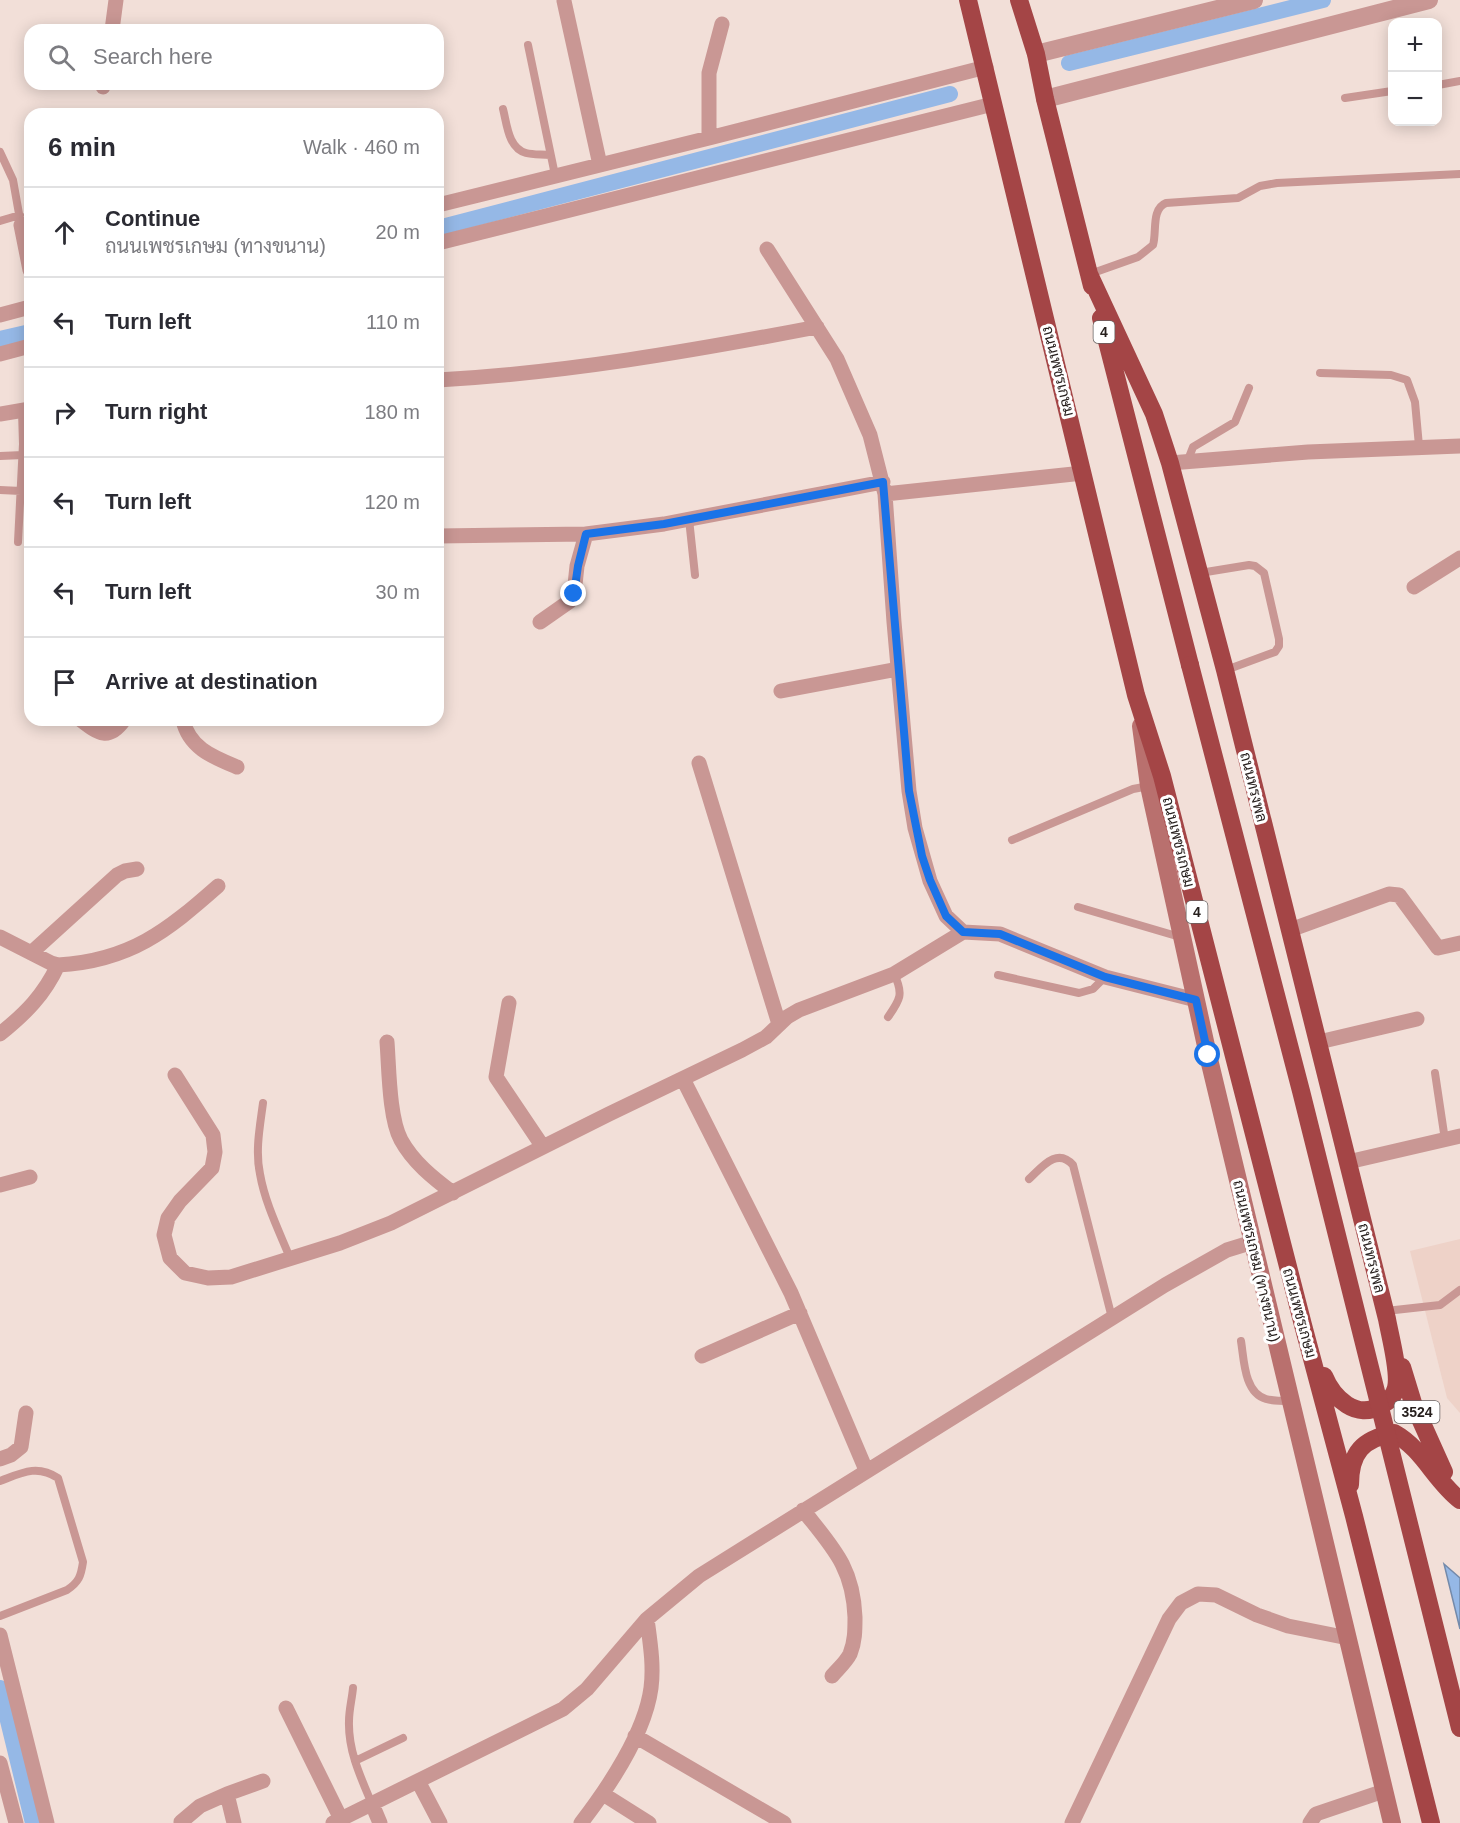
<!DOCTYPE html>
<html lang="en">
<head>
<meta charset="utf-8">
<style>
	body { margin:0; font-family:Helvetica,Sarabun,sans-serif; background:#f7f7f7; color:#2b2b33 }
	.controls { position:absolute; right:18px; top:18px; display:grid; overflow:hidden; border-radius:12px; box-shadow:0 3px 15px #0003 }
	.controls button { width:54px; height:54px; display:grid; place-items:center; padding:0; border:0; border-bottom:2px solid #e1e1e2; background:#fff; color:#2b2b33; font:30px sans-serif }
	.stop { position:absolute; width:18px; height:18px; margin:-14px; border:4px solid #1a73e8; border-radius:50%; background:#fff }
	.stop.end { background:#1a73e8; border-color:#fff; box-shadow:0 2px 6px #0008 }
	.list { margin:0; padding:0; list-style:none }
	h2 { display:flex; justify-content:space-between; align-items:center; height:78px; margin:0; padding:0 24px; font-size:26px }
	h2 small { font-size:20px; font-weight:400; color:#7c7c81 }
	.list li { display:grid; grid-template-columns:39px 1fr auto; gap:18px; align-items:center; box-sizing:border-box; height:90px; padding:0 24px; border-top:2px solid #e1e1e2 }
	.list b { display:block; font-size:22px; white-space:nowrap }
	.list p { margin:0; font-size:20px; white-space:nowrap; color:#7c7c81 }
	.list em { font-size:20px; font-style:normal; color:#7c7c81 }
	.icon { flex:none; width:33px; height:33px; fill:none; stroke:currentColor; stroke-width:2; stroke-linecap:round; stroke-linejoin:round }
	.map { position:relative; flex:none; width:1460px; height:1823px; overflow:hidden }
	.search { position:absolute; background:#fff; box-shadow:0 3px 15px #0003; left:24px; top:24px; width:420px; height:66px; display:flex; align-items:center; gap:15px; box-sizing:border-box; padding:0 21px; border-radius:18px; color:#7c7c81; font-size:22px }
	.panel { position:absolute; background:#fff; box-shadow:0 3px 15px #0003; left:24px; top:108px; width:420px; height:618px; border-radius:18px }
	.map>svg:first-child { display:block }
	.built { fill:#eed2c8 }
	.water { fill:#95b8e6; stroke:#748aaa; stroke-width:1.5 }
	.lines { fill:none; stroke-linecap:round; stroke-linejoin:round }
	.canal { stroke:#95b8e6; stroke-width:16 }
	.service { stroke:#c99794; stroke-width:8 }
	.minor { stroke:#c99794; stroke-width:15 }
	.tertiary { stroke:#c99794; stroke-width:18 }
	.secondary { stroke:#b9706e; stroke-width:18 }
	.trunk { stroke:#a44546; stroke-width:18 }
	.trunk-bridge { stroke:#a44546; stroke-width:18 }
	.route { stroke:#1a73e8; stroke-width:8 }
	.labels { text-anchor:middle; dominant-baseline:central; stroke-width:6; stroke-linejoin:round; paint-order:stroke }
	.shield { fill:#fff; stroke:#676261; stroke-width:1.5 }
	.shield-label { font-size:14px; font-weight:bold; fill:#261f1d }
	.street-label { font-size:15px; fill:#261f1d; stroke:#fff }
</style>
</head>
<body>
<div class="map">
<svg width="1460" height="1823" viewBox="0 0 1460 1823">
	<rect width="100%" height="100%" fill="#f2dfd8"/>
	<!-- built -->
	<path class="built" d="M1460 1239V1413L1447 1398 1410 1251Z"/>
	<!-- water -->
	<path class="water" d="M1444 1564 1460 1578V1629Z"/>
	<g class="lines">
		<!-- canal -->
		<path class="canal" d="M1069 63 1323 0
			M438 228 950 94
			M0 339 30 332
			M0 1688 33 1823"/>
		<!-- service -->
		<path class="service" d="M528 45 555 175
			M1438 85 1460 81
			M1345 98 1392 91
			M503 109C507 124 508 148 526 153 533 155 543 154 550 155
			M0 152 13 180 21 225
			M0 221 20 215
			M1090 274 1138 257 1153 245C1157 232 1151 209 1166 203L1238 198 1260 186 1277 183 1460 174
			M1320 373 1391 375 1407 380 1415 402 1419 446
			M22 411 23 444H30
			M0 456 23 455
			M1188 460 1193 447 1235 422 1249 388
			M0 490 21 491
			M689 519 695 575
			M18 542 23 444
			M1200 573 1249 565 1255 566 1264 573 1279 639V646L1275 652 1226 670
			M1012 840 1133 789 1149 786
			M1078 907 1180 937
			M998 975 1079 993 1093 989 1105 977
			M888 1017C900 1000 904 994 894 974
			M1435 1073 1445 1140
			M263 1103C260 1126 255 1151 260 1174 265 1203 279 1231 290 1258
			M1029 1179C1042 1167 1057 1147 1073 1165L1112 1318
			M1386 1311 1440 1305 1460 1290
			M1241 1341C1244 1359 1244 1393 1266 1399 1273 1401 1282 1401 1290 1401
			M0 1481C21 1473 37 1464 58 1478L83 1562C81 1576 79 1582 67 1590L0 1616
			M353 1688C352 1699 349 1710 349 1721 348 1751 361 1778 372 1804
			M355 1761 403 1738"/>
		<!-- minor -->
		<path class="minor" d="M564 1 600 165
			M112 30 116 0
			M103 87 104 84
			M709 138V73L722 24
			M438 205 709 138 986 67
			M30 223 21 225 30 270
			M438 243 993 104
			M767 249 837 359 870 435 885 494 894 622 909 791 915 828 930 881 946 916 963 932
			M0 315 30 307
			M0 354 30 346
			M438 380C565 373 692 351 817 327
			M0 414 30 409
			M1170 463 1308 452 1460 446
			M885 494 1083 473
			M438 536 586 534
			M1414 587 1460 558
			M540 622 570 601 574 594 577 566 586 534 664 524 883 482
			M781 691 898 669
			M81 720C99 734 109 741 124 720
			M183 720C189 748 213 757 237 767
			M699 763 779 1024
			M1290 930 1389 894 1399 895 1438 948 1460 943
			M0 937 51 963 58 965C130 961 167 931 218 886
			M31 953 117 875 125 871 137 869
			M509 1003 496 1077 543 1147
			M0 1034C26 1013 44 995 58 965
			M387 1042C389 1067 389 1118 401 1140 413 1162 433 1178 453 1193
			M1319 1042 1417 1019
			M175 1075 213 1135 215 1152 212 1168 180 1201 168 1218 164 1235 170 1258 185 1273 208 1278 231 1277 340 1243 391 1223 609 1114 742 1050 766 1037 787 1017 799 1010 894 974 963 932 1000 934 1105 977 1196 1000
			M683 1079 791 1293 866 1470
			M1348 1162 1460 1136
			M0 1185 30 1177
			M702 1356 800 1313
			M0 1459 11 1455 21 1447 26 1413
			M803 1510C833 1548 853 1567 855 1617 855 1630 855 1642 850 1654 846 1662 838 1669 832 1676
			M0 1635 47 1823
			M286 1708 341 1819
			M635 1736 784 1823
			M0 1763 16 1823
			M418 1781 440 1823
			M603 1794 649 1823
			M372 1804 380 1823
			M181 1822 200 1806 227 1794
			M234 1823 227 1794 263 1781
			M333 1823 563 1709 587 1689 647 1619 699 1576 1165 1285 1227 1250 1253 1242
			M581 1823C608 1788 645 1733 651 1688 654 1665 650 1642 647 1619
			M1072 1823 1169 1619 1181 1603 1198 1594 1216 1595 1257 1615 1288 1626 1348 1638
			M1310 1823 1316 1814 1384 1791"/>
		<!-- tertiary -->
		<path class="tertiary" d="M1036 54 1254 0
			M1045 99 1429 0"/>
		<!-- secondary -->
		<path class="secondary" d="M1141 726 1149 786 1208 1055 1392 1823"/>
		<!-- trunk -->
		<path class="trunk" d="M968 0 1136 695 1162 776 1303 1325 1354 1516 1431 1823
			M1019 0 1036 54 1045 99 1092 286
			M1089 274 1154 414 1170 463 1225 670 1387 1319C1390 1336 1400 1372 1396 1388 1394 1396 1388 1402 1381 1405 1357 1421 1333 1398 1324 1376
			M1101 318 1190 665
			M1402 1367 1413 1403 1444 1472
			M1350 1485C1350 1452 1363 1439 1394 1433 1423 1449 1435 1481 1460 1500"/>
		<!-- trunk-bridge -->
		<path class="trunk-bridge" d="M1190 665 1301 1091 1460 1728"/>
	</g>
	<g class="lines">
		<!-- route -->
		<path class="route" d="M574 594 578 566 586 534 664 524 883 482 909 791 922 856 930 880 946 916 963 932 1000 934 1105 977 1196 1000 1208 1055"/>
	</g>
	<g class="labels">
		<!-- shield labels -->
		<g class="shield">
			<rect x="1093.5" y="321" width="21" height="22" rx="4.5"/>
			<rect x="1186.5" y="901" width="21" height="22" rx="4.5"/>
			<rect x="1394.5" y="1401" width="45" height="22" rx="4.5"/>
		</g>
		<g class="shield-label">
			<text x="1104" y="332">4</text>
			<text x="1197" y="912">4</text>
			<text x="1417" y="1412">3524</text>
		</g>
		<!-- street labels -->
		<g class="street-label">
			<text transform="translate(1059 371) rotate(76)">ถนนเพชรเกษม</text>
			<text transform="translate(1254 787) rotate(76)">ถนนทรงพล</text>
			<text transform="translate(1179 842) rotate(76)">ถนนเพชรเกษม</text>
			<text transform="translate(1372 1258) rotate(76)">ถนนทรงพล</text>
			<text transform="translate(1257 1261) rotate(77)">ถนนเพชรเกษม (ทางขนาน)</text>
			<text transform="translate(1300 1313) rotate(75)">ถนนเพชรเกษม</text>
		</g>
	</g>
</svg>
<div class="controls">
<button>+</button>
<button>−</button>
</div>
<div class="stop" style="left:1208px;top:1055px"></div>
<div class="stop end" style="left:574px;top:594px"></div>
<div class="search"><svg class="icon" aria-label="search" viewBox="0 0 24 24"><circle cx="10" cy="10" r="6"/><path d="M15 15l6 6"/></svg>Search here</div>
<section class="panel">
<h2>6 min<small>Walk · 460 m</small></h2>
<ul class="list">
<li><svg class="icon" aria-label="ahead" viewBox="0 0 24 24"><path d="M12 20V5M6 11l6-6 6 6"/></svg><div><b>Continue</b><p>ถนนเพชรเกษม (ทางขนาน)</p></div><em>20 m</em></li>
<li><svg class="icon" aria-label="left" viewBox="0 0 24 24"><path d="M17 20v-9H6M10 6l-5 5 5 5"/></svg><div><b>Turn left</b></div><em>110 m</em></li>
<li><svg class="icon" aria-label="right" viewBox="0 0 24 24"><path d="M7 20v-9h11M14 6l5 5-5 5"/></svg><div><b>Turn right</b></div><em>180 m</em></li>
<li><svg class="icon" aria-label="left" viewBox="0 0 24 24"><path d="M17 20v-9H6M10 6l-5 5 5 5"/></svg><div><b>Turn left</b></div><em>120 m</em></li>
<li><svg class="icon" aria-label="left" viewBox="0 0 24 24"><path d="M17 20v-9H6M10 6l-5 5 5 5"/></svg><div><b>Turn left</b></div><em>30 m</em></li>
<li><svg class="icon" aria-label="arrive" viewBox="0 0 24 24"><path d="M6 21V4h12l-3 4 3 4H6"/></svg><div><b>Arrive at destination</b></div></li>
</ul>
</section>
</div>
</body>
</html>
